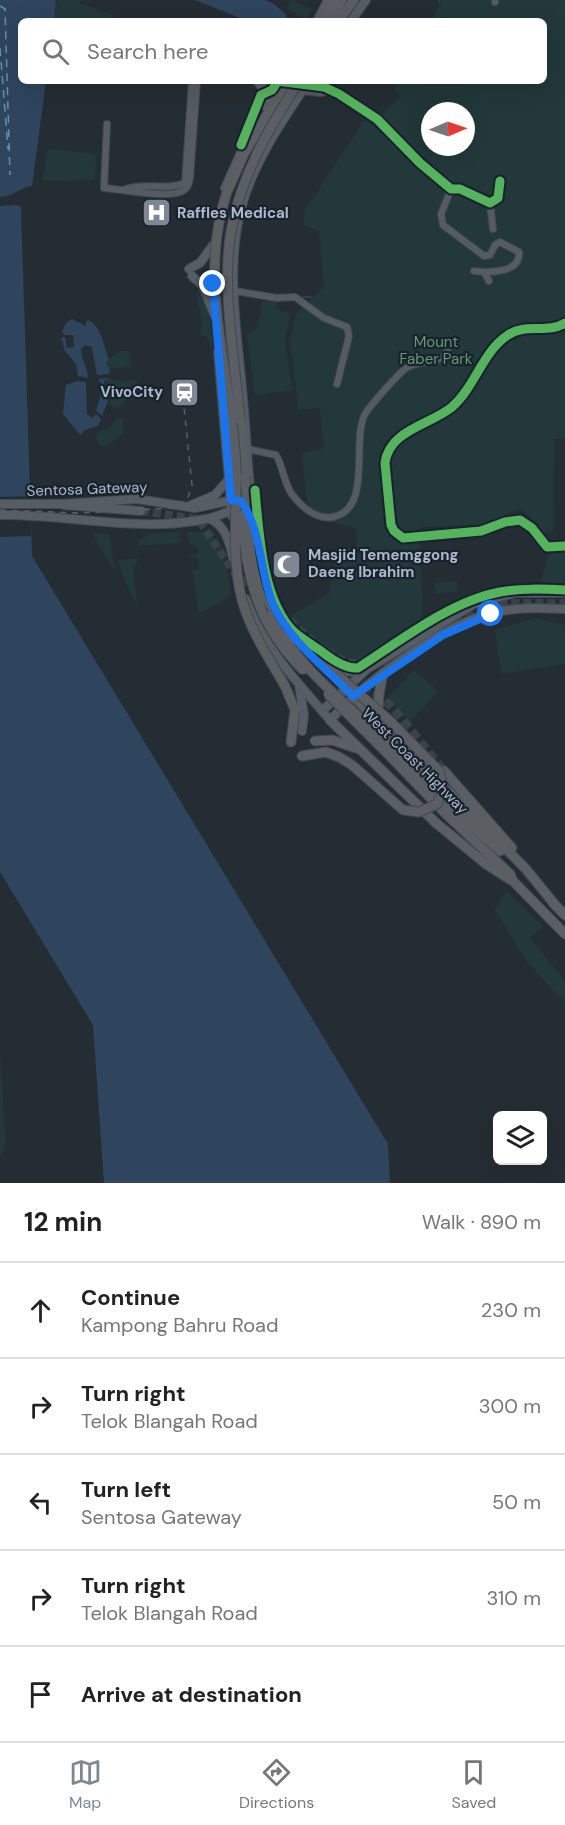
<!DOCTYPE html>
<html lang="en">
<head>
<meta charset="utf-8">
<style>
	body { margin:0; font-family:"DM Sans",sans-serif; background:#f6f6f6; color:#222 }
	.controls { position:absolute; right:18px; bottom:18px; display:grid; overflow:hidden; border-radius:9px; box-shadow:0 6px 24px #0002 }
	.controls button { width:54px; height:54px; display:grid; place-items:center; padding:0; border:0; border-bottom:2px solid #e0e0e0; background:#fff; color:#222; font:30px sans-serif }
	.compass { position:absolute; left:421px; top:102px; width:54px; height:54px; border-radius:50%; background:#fff; box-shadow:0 6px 24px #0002; rotate:88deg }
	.stop { position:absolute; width:18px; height:18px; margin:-14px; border:4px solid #1a73e8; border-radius:50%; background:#fff }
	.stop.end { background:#1a73e8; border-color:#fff; box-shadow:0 2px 6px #0008 }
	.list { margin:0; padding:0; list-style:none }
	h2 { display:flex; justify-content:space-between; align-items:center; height:78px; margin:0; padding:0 24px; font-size:26px }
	h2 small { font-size:20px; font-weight:400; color:#767676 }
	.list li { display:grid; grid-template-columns:39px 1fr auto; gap:18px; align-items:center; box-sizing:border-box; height:96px; padding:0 24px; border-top:2px solid #e0e0e0 }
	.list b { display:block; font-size:22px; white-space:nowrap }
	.list p { margin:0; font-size:20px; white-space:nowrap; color:#767676 }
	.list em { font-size:20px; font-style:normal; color:#767676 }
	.icon { flex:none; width:33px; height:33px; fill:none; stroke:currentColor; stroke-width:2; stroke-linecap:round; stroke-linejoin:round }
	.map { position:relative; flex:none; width:565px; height:1183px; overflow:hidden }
	.search { position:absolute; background:#fff; box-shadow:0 6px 24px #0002; left:18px; right:18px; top:18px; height:66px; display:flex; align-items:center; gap:15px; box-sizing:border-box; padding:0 21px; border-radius:9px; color:#767676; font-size:22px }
	.sheet { height:558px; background:#fff }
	nav { display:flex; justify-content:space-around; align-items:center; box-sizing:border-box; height:84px; border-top:2px solid #e0e0e0; background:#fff; font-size:16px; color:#767676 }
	nav a { display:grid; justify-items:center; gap:3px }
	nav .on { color:#7d8894 }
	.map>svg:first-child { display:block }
	.green { fill:#22383a; fill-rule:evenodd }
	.water { fill:#2e455d }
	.pier { fill:#252d34 }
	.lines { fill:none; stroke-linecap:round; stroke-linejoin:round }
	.stream { stroke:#2e455d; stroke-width:1.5 }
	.ferry { stroke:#6b8cad; stroke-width:1.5; stroke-dasharray:8 6; stroke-linecap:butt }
	.major-tunnel { stroke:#39424a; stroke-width:8; stroke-dasharray:8 4; stroke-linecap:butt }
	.highway-tunnel { stroke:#39424a; stroke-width:9; stroke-dasharray:9 4.5; stroke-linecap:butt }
	.minor-casing { stroke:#43494e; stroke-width:8 }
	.major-casing { stroke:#424951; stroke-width:10 }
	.highway-casing { stroke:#414950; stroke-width:11 }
	.minor { stroke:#555b62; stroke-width:6 }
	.major { stroke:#575d65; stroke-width:8 }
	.highway { stroke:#5b5e62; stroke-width:9 }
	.rail { stroke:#595f66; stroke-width:1.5; stroke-dasharray:6 6; stroke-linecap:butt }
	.highway-bridge-casing { stroke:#414950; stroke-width:11; stroke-linecap:butt }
	.highway-bridge { stroke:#5b5e62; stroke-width:9 }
	.cycleway-casing { stroke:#18232f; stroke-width:13 }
	.cycleway { stroke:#56b35d; stroke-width:9 }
	.route { stroke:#1a73e8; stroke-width:8 }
	.labels { text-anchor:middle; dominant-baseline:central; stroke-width:4.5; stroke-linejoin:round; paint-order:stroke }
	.poi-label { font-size:15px; font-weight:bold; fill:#adb9c7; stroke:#18232f; text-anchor:start }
	.park-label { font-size:15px; fill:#639a6c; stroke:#18232f }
	.street-label { font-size:15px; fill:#adb9c7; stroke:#18232f }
</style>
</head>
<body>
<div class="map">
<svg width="565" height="1183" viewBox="0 0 565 1183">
	<rect width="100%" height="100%" fill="#252d34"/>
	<!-- green -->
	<path class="green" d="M57 0H80V3L113 15 112 21H66L54 17Z
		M291 0 312 9 306 19 286 8Z
		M442 0H565V439H554L553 532 542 534 536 523 521 509 480 525 419 527 423 622 359 663 334 653 289 617 329 593 337 550 357 547 356 529 314 517 307 502 302 453 324 448 320 408 299 410 290 343 296 315 324 287 319 230 304 226V212L365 119 421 166 433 153 423 162 377 121 401 95 394 90 399 81H544V21H431ZM430 111H466V147H430Z
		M48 149 96 154 95 180 42 181Z
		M199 290H202C209 310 215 331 212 352L208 339 200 333 202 323 196 293Z
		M276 300V308L290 314 285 341 292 390 255 395 247 335C261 328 260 315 261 302Z
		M121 351H128L131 360 130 366 110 369 106 361Z
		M107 378 124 382 133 379 138 381 139 393 127 397 120 407H113L110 405 111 393 105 389Z
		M118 417 123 419V434L106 446H100L96 439 98 432 109 428Z
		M179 532 180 543 139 546V540L152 533Z
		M187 532H210L223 551 232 595 199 614 192 570 199 569 198 558H191L190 555H198V548L190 545Z
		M92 533 109 534 115 572Z
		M565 549V584L540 582 549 554Z
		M141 558 133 567 137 604 127 587 118 560Z
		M457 581 458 591 436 594 434 583Z
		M535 618 565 625V664L501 674 495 630Z
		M414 670 438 691 409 723 388 697Z
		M507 891 543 926 530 938 565 981V1003L526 961 494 909Z
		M0 1051 6 1147 0 1157Z"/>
	<!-- water -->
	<path class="water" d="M0 0H56L54 21H21V81H46L32 186C19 188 13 197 0 197Z
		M195 0H265L274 4 287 15 285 21H248Z
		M17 205 21 207 32 556 388 1144 390 1183H104L93 1025 0 872V206Z
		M72 319 85 326 87 320C102 325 103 346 109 359L106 363 110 369 109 374 97 375 92 347 85 345 81 349C81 360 88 367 88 378L78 376 76 364 65 351 61 338 65 337 67 348 74 347 73 335H65L62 332 66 323Z
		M107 378 104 382 108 401 102 416 96 411 103 387 98 379Z
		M77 381 86 382 87 414 92 418 96 414 101 419 98 426 85 430 80 435 63 414 66 385Z"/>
	<!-- pier -->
	<path class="pier" d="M30 496 31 536 0 537V497Z"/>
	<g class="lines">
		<!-- stream -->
		<path class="stream" d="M439 2 440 0
			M303 297H312
			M333 386 335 377"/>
		<!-- ferry -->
		<path class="ferry" d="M0 6 5 9 10 175
			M0 48 8 149"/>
		<!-- major-tunnel -->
		<path class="major-tunnel" d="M141 511 198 519 234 572 255 590
			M272 604C312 639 347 686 403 655
			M456 623 497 603H565"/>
		<!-- highway-tunnel -->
		<path class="highway-tunnel" d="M323 649 392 707 444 771"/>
		<defs>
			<path id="minor" d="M495 0V2
				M260 81 285 89
				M277 81 290 83
				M303 84 324 87 348 99 377 119 420 163 451 189H460L490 203 498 198 500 181
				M301 91 322 93 330 90
				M107 124 104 188C122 189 170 200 184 190 189 187 189 182 190 177L197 81
				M126 189C145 182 167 191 185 183L192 81
				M451 189 441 214 443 225 484 256 490 255 495 245 500 242 519 252C521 273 489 273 474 271
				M490 203 493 229
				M484 272 489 281
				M235 291 277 298 295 297 324 318 347 327 349 336 337 384
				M565 323C548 334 525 323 508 335 483 351 475 387 452 407 430 425 389 430 385 463L391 525 394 531 403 538 481 531 505 522 520 520 532 528 547 547 565 546
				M247 449 276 455C284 468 284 486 294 497 304 509 317 520 333 517 373 509 351 441 365 414 370 406 400 371 408 367 419 361 433 363 444 357L448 348"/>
			<path id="major" d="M317 21 328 0
				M351 21 366 0
				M257 81 266 92 267 108
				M324 81 333 91
				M225 188 243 148
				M189 269 200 263 213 245
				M192 276 202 285 215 316
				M218 352 232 516
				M0 504H63L137 499 195 508 238 499 248 512
				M64 505 141 511
				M189 506 215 495 229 479
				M0 515C69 514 137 533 206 519 217 517 227 512 237 508
				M210 519C225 525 230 543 233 558
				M268 592C249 531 249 462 243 399 238 337 225 270 241 209 253 162 283 120 309 81
				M246 599C262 646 298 683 330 720 368 680 442 624 496 612 519 607 542 608 565 609
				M329 665 343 672 362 671
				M337 679 353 696
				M299 685 304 715 302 731
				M322 711 367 669 474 604 515 593H565"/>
			<path id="highway" d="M323 21 334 0
				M330 21 342 0
				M339 21 354 0
				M227 192 244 154 276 99
				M240 419 245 477
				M285 686 295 710 291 742
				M353 696 525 868 556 906
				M378 715 379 694 383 673
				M330 720 436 823 486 864 511 880
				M315 741 332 740 359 749
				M392 747 453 809 500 851
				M388 754 446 814 510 874 513 881 565 934
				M302 756 326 752 339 757
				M444 771 512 848
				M553 903 565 915"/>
		</defs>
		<!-- minor casing -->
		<use href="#minor" class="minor-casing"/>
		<!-- major casing -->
		<use href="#major" class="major-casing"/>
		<!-- highway casing -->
		<use href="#highway" class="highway-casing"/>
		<!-- minor -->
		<use href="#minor" class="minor"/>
		<!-- major -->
		<use href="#major" class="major"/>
		<!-- highway -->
		<use href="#highway" class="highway"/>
		<!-- rail -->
		<path class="rail" d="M0 510 80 513 173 508 187 500 192 485 184 407"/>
		<defs>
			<path id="highway-bridge" d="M276 99 288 81
				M227 192C196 281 233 378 236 468 237 511 231 558 242 600 251 632 269 658 285 686
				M240 419C235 362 221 286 231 231 241 175 269 128 299 81
				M245 477 254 570
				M241 515C248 579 256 623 303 670
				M254 564 267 600 288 632 390 721 439 771 444 790 437 804 419 812 403 810 352 765 339 757
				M270 616C298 668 350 707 392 747
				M328 694 388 754"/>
		</defs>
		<!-- highway-bridge casing -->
		<use href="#highway-bridge" class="highway-bridge-casing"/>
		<!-- highway-bridge -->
		<use href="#highway-bridge" class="highway-bridge"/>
		<defs>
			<path id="cycleway" d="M277 81 324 87 339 94 377 119 420 163 451 189H460L490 203 498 198 500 181
				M241 145 261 95 272 90 278 81
				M565 323C548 334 525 323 508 335 483 351 475 387 452 407 430 425 389 430 385 463L391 525 394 531 403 538 481 531 505 522 520 520 532 528 547 547 565 546
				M255 490C259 533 262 600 294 632 302 639 312 645 321 651 331 659 345 669 358 668 400 641 451 601 500 592 521 588 544 589 565 590"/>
		</defs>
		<!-- cycleway casing -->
		<use href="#cycleway" class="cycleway-casing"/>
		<!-- cycleway -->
		<use href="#cycleway" class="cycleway"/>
	</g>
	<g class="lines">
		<!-- route -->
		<path class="route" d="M213 284 231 500 241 501C262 531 259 568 272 602 287 639 326 668 353 696L443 635 491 614"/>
	</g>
	<!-- icons -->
	<defs>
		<symbol id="hospital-square" viewBox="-11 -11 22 22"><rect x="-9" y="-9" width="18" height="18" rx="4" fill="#7d8894" stroke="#18232f"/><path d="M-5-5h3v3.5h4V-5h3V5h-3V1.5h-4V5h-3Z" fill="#fff"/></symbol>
		<symbol id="station-square" viewBox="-11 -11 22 22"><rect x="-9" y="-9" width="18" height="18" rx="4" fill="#7d8894" stroke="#18232f"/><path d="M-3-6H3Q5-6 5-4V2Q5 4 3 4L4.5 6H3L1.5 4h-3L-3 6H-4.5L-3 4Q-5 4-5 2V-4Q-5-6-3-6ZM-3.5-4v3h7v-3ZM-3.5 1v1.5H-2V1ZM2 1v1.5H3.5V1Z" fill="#fff"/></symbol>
		<symbol id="mosque-square" viewBox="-11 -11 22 22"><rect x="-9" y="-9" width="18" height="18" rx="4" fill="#7d8894" stroke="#18232f"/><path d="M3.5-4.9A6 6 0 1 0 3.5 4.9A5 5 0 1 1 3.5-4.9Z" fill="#fff"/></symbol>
	</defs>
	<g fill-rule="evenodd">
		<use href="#hospital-square" x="140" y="196" width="33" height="33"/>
		<use href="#station-square" x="168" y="376" width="33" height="33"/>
		<use href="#mosque-square" x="270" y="548" width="33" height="33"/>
	</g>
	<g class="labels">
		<!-- poi labels -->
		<g class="poi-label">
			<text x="177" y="213">Raffles Medical</text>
			<text x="163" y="392" text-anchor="end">VivoCity</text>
			<text x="308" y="555">Masjid Tememggong<tspan x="308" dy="17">Daeng Ibrahim</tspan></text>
		</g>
		<!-- park labels -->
		<g class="park-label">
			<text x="436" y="342">Mount<tspan x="436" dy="17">Faber Park</tspan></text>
		</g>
		<!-- street labels -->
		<g class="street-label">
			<text transform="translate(87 489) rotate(-2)">Sentosa Gateway</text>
			<text transform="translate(415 761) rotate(45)">West Coast Highway</text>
		</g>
	</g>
</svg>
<div class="controls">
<button><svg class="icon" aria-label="layers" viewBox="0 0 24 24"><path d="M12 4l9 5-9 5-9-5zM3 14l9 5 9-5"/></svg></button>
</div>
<svg class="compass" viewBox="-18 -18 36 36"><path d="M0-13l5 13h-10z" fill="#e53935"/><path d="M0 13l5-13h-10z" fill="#767676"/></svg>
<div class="stop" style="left:491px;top:614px"></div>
<div class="stop end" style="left:213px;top:284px"></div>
<div class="search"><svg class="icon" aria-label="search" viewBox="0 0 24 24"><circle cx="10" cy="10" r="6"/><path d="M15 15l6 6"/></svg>Search here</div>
</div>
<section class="sheet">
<h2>12 min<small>Walk · 890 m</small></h2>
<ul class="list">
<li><svg class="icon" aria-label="ahead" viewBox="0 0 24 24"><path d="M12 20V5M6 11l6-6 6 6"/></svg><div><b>Continue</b><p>Kampong Bahru Road</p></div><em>230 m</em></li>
<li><svg class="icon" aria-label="right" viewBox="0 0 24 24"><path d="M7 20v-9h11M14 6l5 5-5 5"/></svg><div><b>Turn right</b><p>Telok Blangah Road</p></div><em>300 m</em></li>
<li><svg class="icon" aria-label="left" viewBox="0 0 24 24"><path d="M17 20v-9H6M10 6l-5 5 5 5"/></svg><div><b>Turn left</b><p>Sentosa Gateway</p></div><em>50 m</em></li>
<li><svg class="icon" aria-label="right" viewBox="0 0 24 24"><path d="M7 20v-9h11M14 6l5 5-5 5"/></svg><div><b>Turn right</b><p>Telok Blangah Road</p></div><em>310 m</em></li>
<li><svg class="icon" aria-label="arrive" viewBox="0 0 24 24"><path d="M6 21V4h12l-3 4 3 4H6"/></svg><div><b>Arrive at destination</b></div></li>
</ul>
</section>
<nav>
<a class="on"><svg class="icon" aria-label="map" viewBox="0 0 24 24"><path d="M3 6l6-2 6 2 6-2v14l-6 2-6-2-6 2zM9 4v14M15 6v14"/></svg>Map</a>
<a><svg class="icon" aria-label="directions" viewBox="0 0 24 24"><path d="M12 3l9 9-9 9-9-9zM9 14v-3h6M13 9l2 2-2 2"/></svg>Directions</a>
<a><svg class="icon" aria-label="saved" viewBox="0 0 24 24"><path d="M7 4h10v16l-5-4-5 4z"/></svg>Saved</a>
</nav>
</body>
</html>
